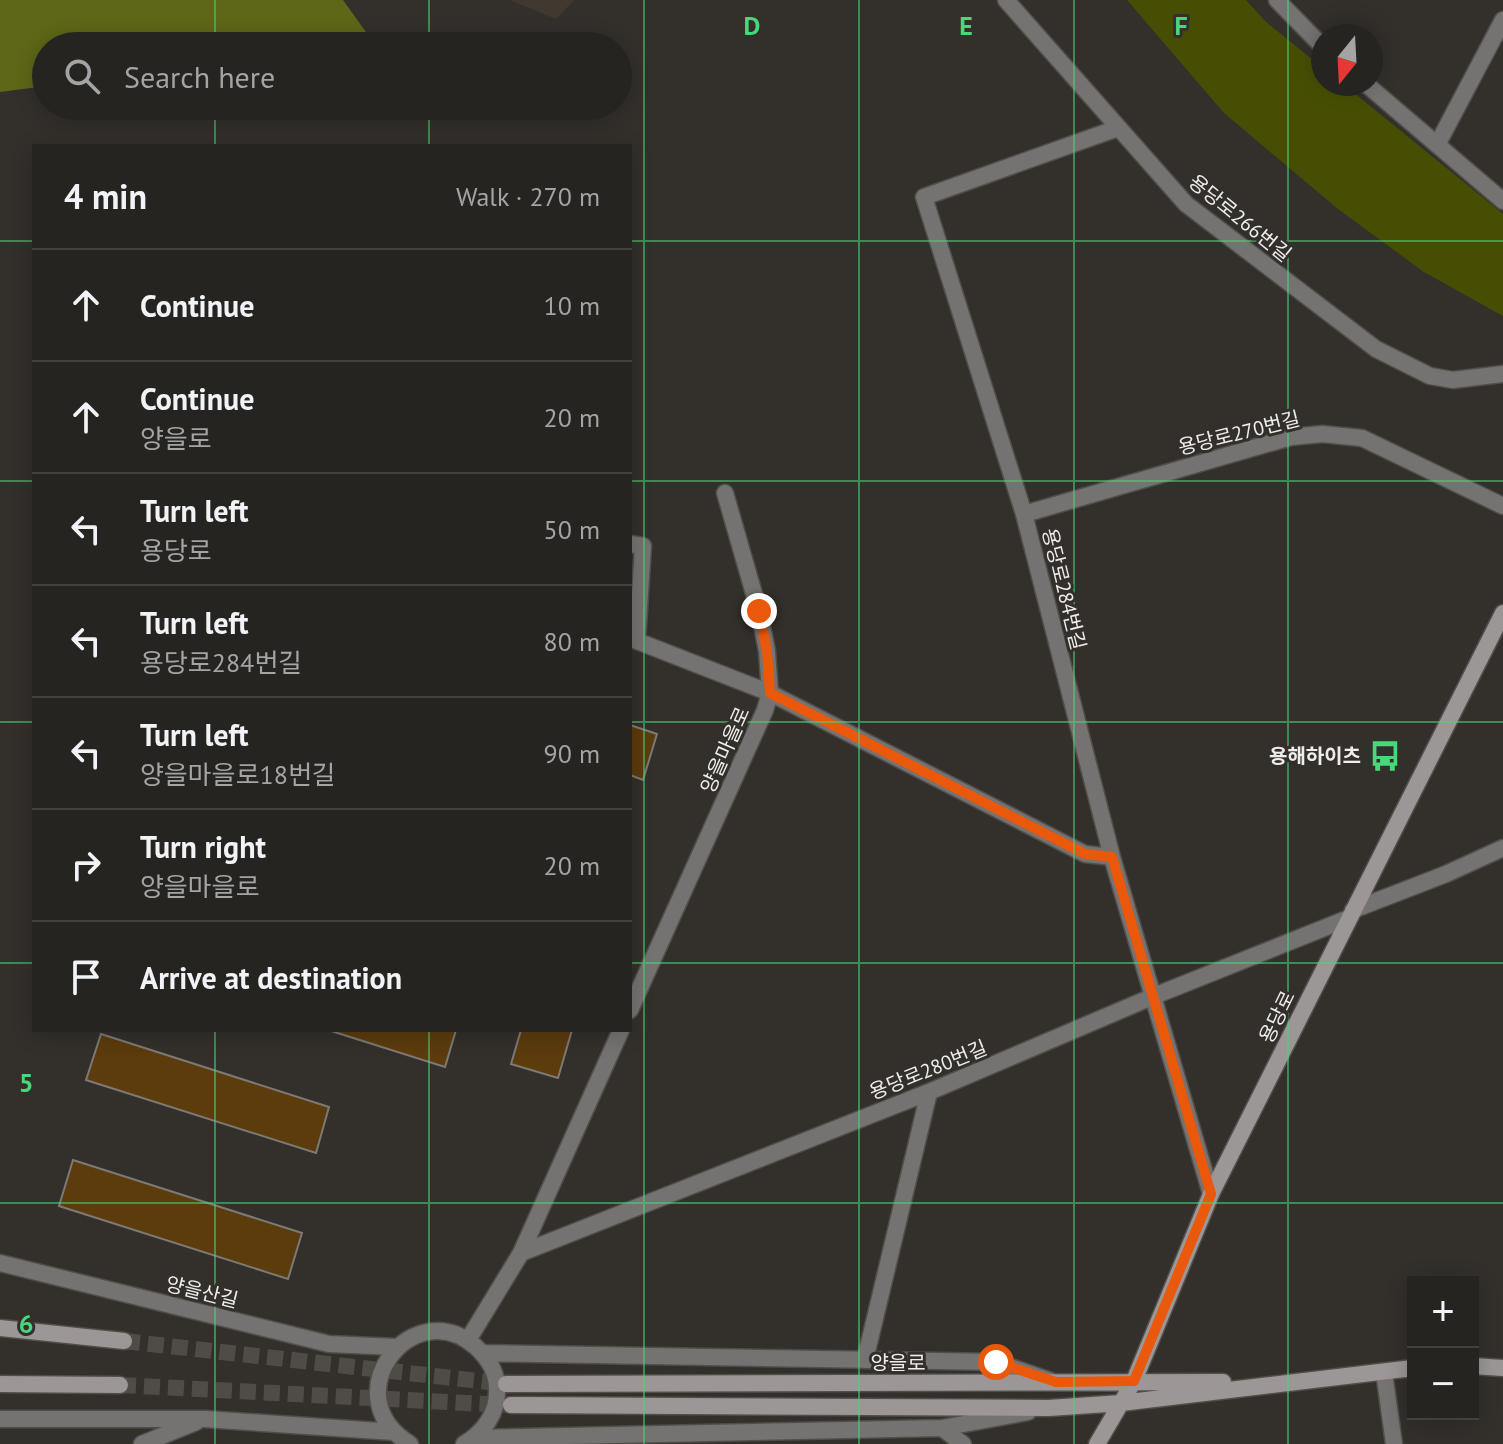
<!DOCTYPE html>
<html lang="en">
<head>
<meta charset="utf-8">
<style>
	body { margin:0; font-family:"PT Sans","Noto Sans KR",sans-serif; background:#2e2c2a; color:#f1f3f6 }
	.controls { position:absolute; right:24px; bottom:24px; display:grid; overflow:hidden; border-radius:0px; box-shadow:0 4px 20px #0003 }
	.controls button { width:72px; height:72px; display:grid; place-items:center; padding:0; border:0; border-bottom:2px solid #42413f; background:#262421; color:#f1f3f6; font:40px sans-serif }
	.compass { position:absolute; left:1311px; top:24px; width:72px; height:72px; border-radius:50%; background:#262421; box-shadow:0 4px 20px #0003; rotate:198deg }
	.stop { position:absolute; width:24px; height:24px; margin:-18px; border:6px solid #ea580c; border-radius:50%; background:#fff }
	.stop.end { background:#ea580c; border-color:#fff; box-shadow:0 2px 8px #0008 }
	.list { margin:0; padding:0; list-style:none }
	h2 { display:flex; justify-content:space-between; align-items:center; height:104px; margin:0; padding:0 32px; font-size:34px }
	h2 small { font-size:26px; font-weight:400; color:#a4a4a5 }
	.list li { display:grid; grid-template-columns:52px 1fr auto; gap:24px; align-items:center; box-sizing:border-box; height:112px; padding:0 32px; border-top:2px solid #42413f }
	.list b { display:block; font-size:30px; white-space:nowrap }
	.list p { margin:0; font-size:26px; white-space:nowrap; color:#a4a4a5 }
	.list em { font-size:26px; font-style:normal; color:#a4a4a5 }
	.icon { flex:none; width:44px; height:44px; fill:none; stroke:currentColor; stroke-width:2; stroke-linecap:round; stroke-linejoin:round }
	.map { position:relative; flex:none; width:1503px; height:1444px; overflow:hidden }
	.search { position:absolute; background:#262421; box-shadow:0 4px 20px #0003; left:32px; top:32px; width:600px; height:88px; display:flex; align-items:center; gap:20px; box-sizing:border-box; padding:0 28px; border-radius:44px; color:#a4a4a5; font-size:30px }
	.panel { position:absolute; background:#262421; box-shadow:0 4px 20px #0003; left:32px; top:144px; width:600px; height:888px; border-radius:0px }
	.map>svg:first-child { display:block }
	.built { fill:#413930 }
	.green { fill:#474e04 }
	.forest { fill:#5e6617 }
	.building { fill:#5c3b0d; stroke:#7d7974; stroke-width:2 }
	.lines { fill:none; stroke-linecap:round; stroke-linejoin:round }
	.secondary-tunnel { stroke:#4f4c48; stroke-width:16; stroke-dasharray:16 8; stroke-linecap:butt }
	.lane-casing { stroke:#514e4a; stroke-width:19 }
	.street-casing { stroke:#514e4a; stroke-width:19 }
	.secondary-casing { stroke:#514e4a; stroke-width:19 }
	.lane { stroke:#757272; stroke-width:16 }
	.street { stroke:#757272; stroke-width:16 }
	.secondary { stroke:#9c9796; stroke-width:16 }
	.route { stroke:#ea580c; stroke-width:10 }
	.grid { fill:none; stroke:#48d779; stroke-width:2; stroke-opacity:0.55 }
	.labels { text-anchor:middle; dominant-baseline:central; stroke-width:6; stroke-linejoin:round; paint-order:stroke }
	.street-label { font-size:20px; fill:#efedea; stroke:#33302c }
	.poi-label { font-size:20px; font-weight:bold; fill:#efedea; stroke:#33302c; text-anchor:end }
	.grid-label { font-size:26px; text-anchor:middle; font-weight:bold; fill:#48d779; stroke:#33302c; stroke-width:6; stroke-linejoin:round; paint-order:stroke }
</style>
</head>
<body>
<div class="map">
<svg width="1503" height="1444" viewBox="0 0 1503 1444">
	<rect width="100%" height="100%" fill="#33302c"/>
	<!-- built -->
	<path class="built" d="M510 0H574L556 19Z"/>
	<!-- green -->
	<path class="green" d="M1127 0H1246L1266 22 1323 68V84H1343L1503 214V316L1424 272 1338 209 1224 113Z"/>
	<!-- forest -->
	<path class="forest" d="M0 0H343L376 46H46V86L0 92Z"/>
	<!-- building -->
	<path class="building" d="M630 725 657 734 643 780 630 775Z
		M328 1030H456L445 1067Z
		M521 1030H572L558 1078 511 1064Z
		M101 1034 329 1107 316 1153 86 1080Z
		M73 1160 302 1233 288 1279 59 1206Z"/>
	<g class="lines">
		<!-- secondary-tunnel -->
		<path class="secondary-tunnel" d="M124 1341 506 1384
			M120 1385 506 1405"/>
		<defs>
			<path id="lane" d="M1384 1372 1394 1444"/>
			<path id="street" d="M1006 0 1186 204 1376 349 1430 376 1453 380 1503 374
				M1277 0 1323 47
				M1366 84 1503 201
				M1118 128 924 197 1024 514 1112 857 1211 1194
				M1437 145 1503 20
				M1024 514 1291 437 1322 434 1362 438 1503 506
				M630 544 643 546 637 641 770 693 1085 854 1112 857
				M1353 910 1446 874 1503 848
				M630 1010 765 710 770 693 767 651 759 611 725 493
				M521 1253 929 1092 1154 996 1349 918
				M0 1263 329 1344 397 1347
				M468 1340 521 1253 621 1030
				M483 1353 996 1362 1051 1381
				M865 1360 929 1092
				M0 1419H205L394 1432
				M942 1428 963 1444
				M474 1438 942 1428 1028 1412
				M142 1444 196 1422
				M410 1444C332 1396 413 1291 476 1347 488 1358 497 1373 497 1389 498 1413 484 1432 464 1444"/>
			<path id="secondary" d="M0 1328 124 1341
				M1473 1366 1503 1368
				M0 1384 120 1385
				M506 1384 1223 1382
				M511 1405 1049 1408 1121 1403 1413 1368
				M1097 1444 1134 1381 1211 1194 1503 613"/>
		</defs>
		<!-- lane casing -->
		<use href="#lane" class="lane-casing"/>
		<!-- street casing -->
		<use href="#street" class="street-casing"/>
		<!-- secondary casing -->
		<use href="#secondary" class="secondary-casing"/>
		<!-- lane -->
		<use href="#lane" class="lane"/>
		<!-- street -->
		<use href="#street" class="street"/>
		<!-- secondary -->
		<use href="#secondary" class="secondary"/>
	</g>
	<g class="lines">
		<!-- route -->
		<path class="route" d="M759 611 767 651 770 693 1085 854 1112 857 1211 1194 1134 1381 1056 1382 996 1362"/>
	</g>
	<!-- grid -->
	<path class="grid" d="M215 0V46M429 0V46M644 0V1444M859 0V1444M1074 0V1444M1288 0V1444M215 106V146M429 106V146M0 241H34M630 241H1503M0 481H34M630 481H1503M0 722H34M630 722H1503M0 963H34M630 963H1503M215 1030V1444M429 1030V1444M0 1203H1503"/>
	<!-- icons -->
	<defs>
		<symbol id="bus-bare" viewBox="-9 -9 18 18"><path d="M-5-6H5V4H4V6H2V4H-2V6H-4V4H-5ZM-3.5-4V0h7V-4ZM-3.5 1.2v1.5H-2V1.2ZM2 1.2v1.5H3.5V1.2Z" fill="#48d779" stroke="#33302c" stroke-width="2.5" paint-order="stroke"/></symbol>
	</defs>
	<g fill-rule="evenodd">
		<use href="#bus-bare" x="1363" y="734" width="44" height="44"/>
	</g>
	<g class="labels">
		<!-- street labels -->
		<g class="street-label">
			<text transform="translate(1240 218) rotate(39)">용당로266번길</text>
			<text transform="translate(1239 433) rotate(-14)">용당로270번길</text>
			<text transform="translate(1064 589) rotate(76)">용당로284번길</text>
			<text transform="translate(725 750) rotate(-66)">양을마을로</text>
			<text transform="translate(1277 1017) rotate(-64)">용당로</text>
			<text transform="translate(928 1070) rotate(-22)">용당로280번길</text>
			<text transform="translate(202 1292) rotate(14)">양을산길</text>
			<text x="898" y="1363">양을로</text>
		</g>
		<!-- poi labels -->
		<g class="poi-label">
			<text x="1361" y="756">용해하이츠</text>
		</g>
	</g>
	<g class="grid-label">
		<text x="752" y="35">D</text>
		<text x="966" y="35">E</text>
		<text x="1181" y="35">F</text>
		<text x="26" y="1092">5</text>
		<text x="26" y="1333">6</text>
	</g>
</svg>
<div class="controls">
<button>+</button>
<button>−</button>
</div>
<svg class="compass" viewBox="-18 -18 36 36"><path d="M0-13l5 13h-10z" fill="#e53935"/><path d="M0 13l5-13h-10z" fill="#a4a4a5"/></svg>
<div class="stop" style="left:996px;top:1362px"></div>
<div class="stop end" style="left:759px;top:611px"></div>
<div class="search"><svg class="icon" aria-label="search" viewBox="0 0 24 24"><circle cx="10" cy="10" r="6"/><path d="M15 15l6 6"/></svg>Search here</div>
<section class="panel">
<h2>4 min<small>Walk · 270 m</small></h2>
<ul class="list">
<li><svg class="icon" aria-label="ahead" viewBox="0 0 24 24"><path d="M12 20V5M6 11l6-6 6 6"/></svg><div><b>Continue</b></div><em>10 m</em></li>
<li><svg class="icon" aria-label="ahead" viewBox="0 0 24 24"><path d="M12 20V5M6 11l6-6 6 6"/></svg><div><b>Continue</b><p>양을로</p></div><em>20 m</em></li>
<li><svg class="icon" aria-label="left" viewBox="0 0 24 24"><path d="M17 20v-9H6M10 6l-5 5 5 5"/></svg><div><b>Turn left</b><p>용당로</p></div><em>50 m</em></li>
<li><svg class="icon" aria-label="left" viewBox="0 0 24 24"><path d="M17 20v-9H6M10 6l-5 5 5 5"/></svg><div><b>Turn left</b><p>용당로284번길</p></div><em>80 m</em></li>
<li><svg class="icon" aria-label="left" viewBox="0 0 24 24"><path d="M17 20v-9H6M10 6l-5 5 5 5"/></svg><div><b>Turn left</b><p>양을마을로18번길</p></div><em>90 m</em></li>
<li><svg class="icon" aria-label="right" viewBox="0 0 24 24"><path d="M7 20v-9h11M14 6l5 5-5 5"/></svg><div><b>Turn right</b><p>양을마을로</p></div><em>20 m</em></li>
<li><svg class="icon" aria-label="arrive" viewBox="0 0 24 24"><path d="M6 21V4h12l-3 4 3 4H6"/></svg><div><b>Arrive at destination</b></div></li>
</ul>
</section>
</div>
</body>
</html>
